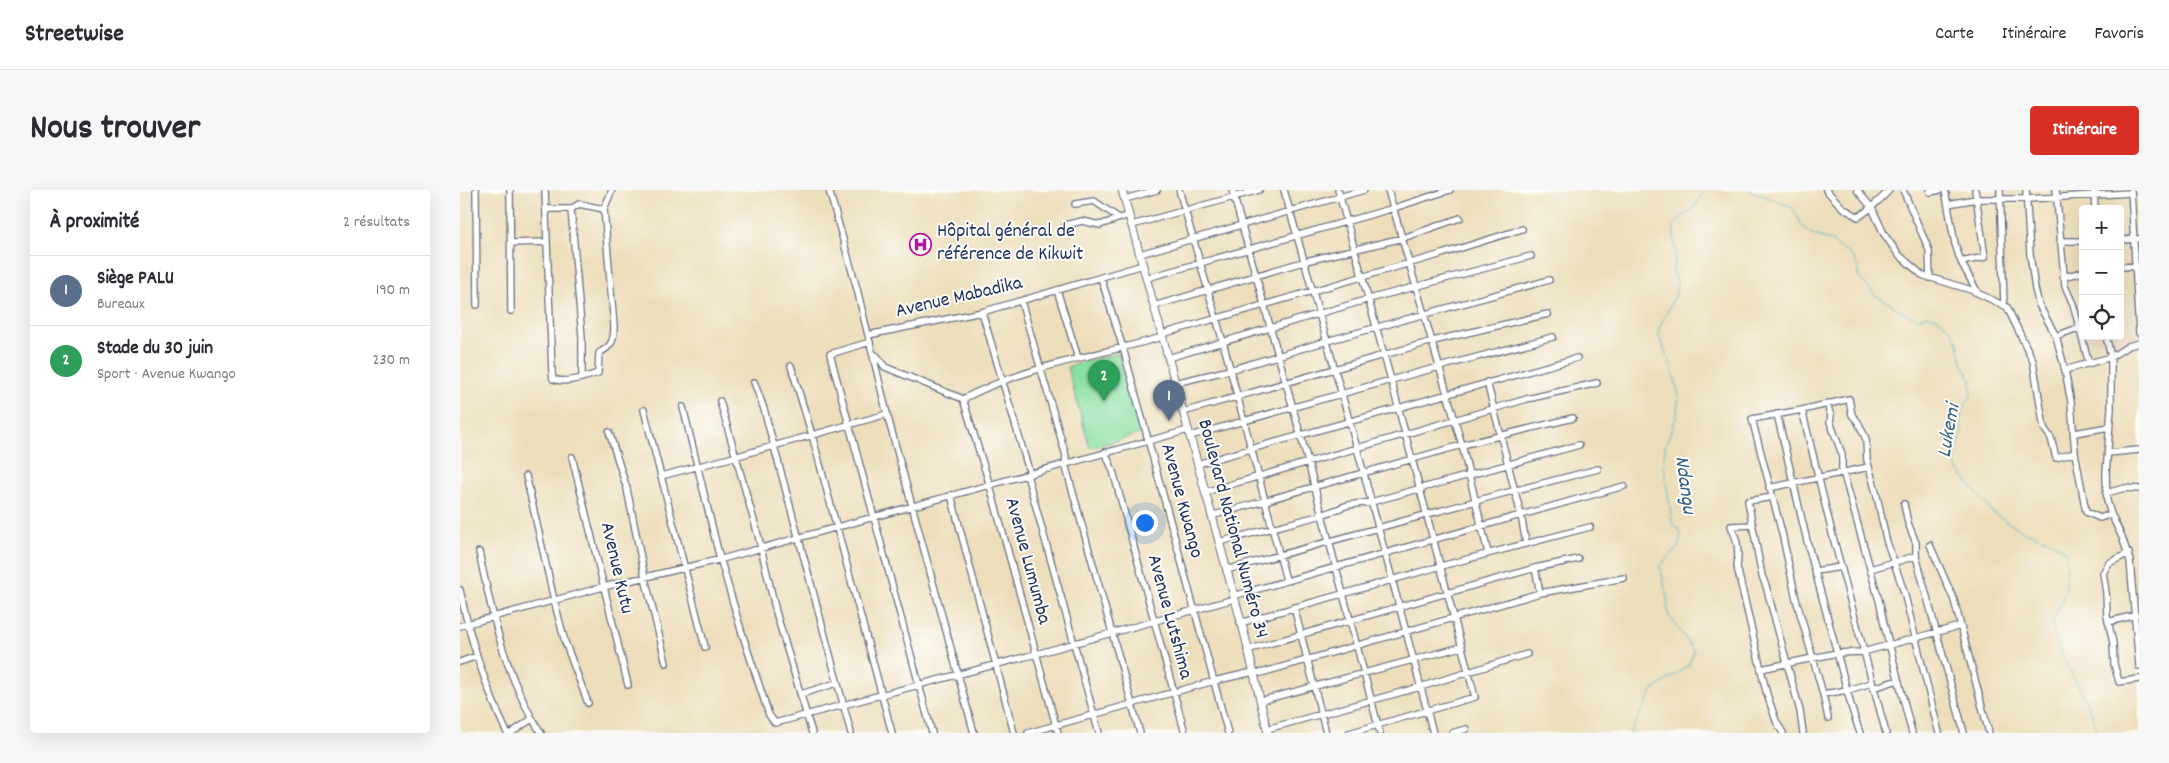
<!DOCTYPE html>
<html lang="fr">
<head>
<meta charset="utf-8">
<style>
	body { margin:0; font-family:Dekko,sans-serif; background:#f7f7f7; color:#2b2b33 }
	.controls { position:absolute; right:15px; top:15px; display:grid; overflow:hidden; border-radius:5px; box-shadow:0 5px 20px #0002 }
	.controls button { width:45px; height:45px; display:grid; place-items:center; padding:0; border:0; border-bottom:1px solid #e1e1e2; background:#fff; color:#2b2b33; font:25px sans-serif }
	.you { position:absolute; left:684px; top:332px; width:18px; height:18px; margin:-12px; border:4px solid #fff; border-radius:50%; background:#1a73e8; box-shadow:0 0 0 8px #1a73e833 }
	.badge { display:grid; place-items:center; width:32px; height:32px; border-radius:50%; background:#d93025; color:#fff; font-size:16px; font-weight:700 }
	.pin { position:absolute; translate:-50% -41px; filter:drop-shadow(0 1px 2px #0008) }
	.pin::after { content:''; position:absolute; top:26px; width:18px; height:15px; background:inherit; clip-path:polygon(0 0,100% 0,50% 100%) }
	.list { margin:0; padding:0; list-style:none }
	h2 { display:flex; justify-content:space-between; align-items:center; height:65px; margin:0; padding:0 20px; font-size:21px }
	h2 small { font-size:16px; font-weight:400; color:#7c7c81 }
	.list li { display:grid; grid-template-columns:32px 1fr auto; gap:15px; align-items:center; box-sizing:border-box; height:70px; padding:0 20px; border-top:1px solid #e1e1e2 }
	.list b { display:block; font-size:19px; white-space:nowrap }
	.list p { margin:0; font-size:16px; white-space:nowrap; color:#7c7c81 }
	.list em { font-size:16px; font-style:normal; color:#7c7c81 }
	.icon { flex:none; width:28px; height:28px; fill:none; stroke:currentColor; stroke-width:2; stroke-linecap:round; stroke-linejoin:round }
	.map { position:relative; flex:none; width:1679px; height:543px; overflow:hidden; border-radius:5px }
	header { display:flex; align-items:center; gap:30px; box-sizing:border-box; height:70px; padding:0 25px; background:#fff; border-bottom:1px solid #e1e1e2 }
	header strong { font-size:24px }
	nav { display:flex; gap:28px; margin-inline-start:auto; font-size:18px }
	.intro { display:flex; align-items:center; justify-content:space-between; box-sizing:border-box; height:120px; padding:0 30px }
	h1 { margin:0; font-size:35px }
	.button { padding:12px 22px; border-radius:5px; background:#d93025; color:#fff; font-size:18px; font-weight:700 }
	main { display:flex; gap:30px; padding:0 30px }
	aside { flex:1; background:#fff; border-radius:5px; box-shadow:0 5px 20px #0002 }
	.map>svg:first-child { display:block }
	.green { fill:#87dfa3; stroke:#518780 }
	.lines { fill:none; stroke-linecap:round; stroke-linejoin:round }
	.stream { stroke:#4bb2c9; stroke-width:1 }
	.minor-casing { stroke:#646c7f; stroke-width:8 }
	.major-casing { stroke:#646c7f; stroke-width:9 }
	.minor { stroke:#fff; stroke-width:5.5 }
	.major { stroke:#fff; stroke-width:7 }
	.labels { text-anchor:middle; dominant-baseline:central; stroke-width:4; stroke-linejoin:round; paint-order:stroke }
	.poi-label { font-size:20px; fill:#1b2f5e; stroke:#fdfcf7; text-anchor:start }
	.street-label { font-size:20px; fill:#1b2f5e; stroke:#fdfcf7 }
	.water-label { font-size:21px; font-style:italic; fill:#2c5d83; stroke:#fdfcf7 }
</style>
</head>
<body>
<header>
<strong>Streetwise</strong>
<nav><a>Carte</a><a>Itinéraire</a><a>Favoris</a></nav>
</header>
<div class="intro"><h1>Nous trouver</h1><a class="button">Itinéraire</a></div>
<main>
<aside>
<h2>À proximité<small>2 résultats</small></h2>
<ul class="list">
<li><span class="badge" style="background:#5c6f8a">1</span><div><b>Siège PALU</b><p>Bureaux</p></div><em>190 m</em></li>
<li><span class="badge" style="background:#2e9e5b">2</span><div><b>Stade du 30 juin</b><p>Sport · Avenue Kwango</p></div><em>230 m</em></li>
</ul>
</aside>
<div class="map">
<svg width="1679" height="543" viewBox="0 0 1679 543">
	<rect width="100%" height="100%" fill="#fdfcf7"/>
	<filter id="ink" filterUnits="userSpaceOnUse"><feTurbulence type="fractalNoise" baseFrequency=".02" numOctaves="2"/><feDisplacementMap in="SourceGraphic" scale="10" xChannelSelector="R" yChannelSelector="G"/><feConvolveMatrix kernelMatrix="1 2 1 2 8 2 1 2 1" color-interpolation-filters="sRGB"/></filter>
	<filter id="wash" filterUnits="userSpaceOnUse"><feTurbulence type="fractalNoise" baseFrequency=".0096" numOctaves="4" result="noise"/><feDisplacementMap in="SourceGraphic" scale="20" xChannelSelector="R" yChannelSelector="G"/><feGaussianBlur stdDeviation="1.12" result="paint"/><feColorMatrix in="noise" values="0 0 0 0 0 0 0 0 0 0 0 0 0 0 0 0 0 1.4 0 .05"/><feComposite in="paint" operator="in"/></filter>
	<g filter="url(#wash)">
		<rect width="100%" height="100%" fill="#eddebb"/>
		<!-- green -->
		<path class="green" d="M658 163 680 244 630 258 607 177Z"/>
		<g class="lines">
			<!-- stream -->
			<path class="stream" d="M1289 0 1332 17 1343 37 1350 43 1372 51 1377 56 1389 63 1398 76V86L1414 104 1446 124 1459 129 1466 125 1477 128 1491 139 1498 153 1502 173 1511 190V205L1502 221 1500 233 1502 243 1496 262 1495 276 1533 323 1564 342 1591 351 1606 361C1608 392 1606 405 1592 433 1594 442 1596 451 1600 460 1607 479 1639 525 1635 543
				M1170 543 1193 500 1229 475 1234 461 1208 424 1207 407 1200 376 1219 356 1221 343 1212 332 1204 277 1205 256 1216 228 1219 205 1211 176 1199 146V138L1216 104 1217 93 1213 81 1216 65 1213 36C1225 21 1238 22 1243 0"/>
		</g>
	</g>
	<g filter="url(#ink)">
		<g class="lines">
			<defs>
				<path id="minor" d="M16 0 17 115
					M50 0 51 121
					M85 0 92 182 93 189C106 194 125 187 138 183L139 163C152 156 154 151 154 136L144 19 152 0
					M369 0 397 99 427 224 514 543
					M719 0 763 152 826 390
					M772 0 848 272 920 543
					M824 0 897 258 973 543
					M878 0 931 190 1015 507 889 543
					M928 0 1002 255 1028 363
					M1366 0 1383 18 1398 27C1403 25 1426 5 1429 0
					M1397 0 1412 18 1424 44 1438 64 1462 85 1511 100 1547 117 1573 171 1584 238 1591 248 1596 268 1615 263
					M1443 0 1469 60 1470 88
					M1470 0V2L1480 0
					M1485 0 1495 54 1501 72 1518 103
					M1540 0 1544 114
					M1566 0 1570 64 1575 99 1579 115 1596 146 1605 180 1611 212 1615 263 1626 322 1640 328 1651 324
					M1596 0 1605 96 1613 114 1629 174
					M1634 0 1635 19
					M1671 0 1679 143
					M665 9 697 0
					M615 14 634 11 659 28
					M1488 14 1516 9H1567L1671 3
					M86 19H111L119 14 144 19
					M111 19 122 147V188
					M605 35 622 31 640 35 669 25
					M672 35 799 0
					M1660 50 1679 49
					M1600 51H1623
					M51 53 86 52
					M680 64 904 0
					M1501 72 1525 67 1515 0
					M1660 77 1679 76
					M1603 87 1623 82
					M641 88 663 158 768 543
					M687 88 934 18 990 0
					M597 100 618 168
					M561 111 606 266 605 274 680 543
					M694 116 846 71 943 48 1000 28
					M522 122 570 284
					M702 144 982 64 1062 39
					M408 145 522 122 683 75
					M1596 146 1618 138
					M1646 146 1651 167V219L1646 283 1647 311 1651 324 1662 347 1670 371 1679 476
					M410 152 370 164 472 543
					M413 165H416L425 177 503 209
					M708 168 909 109 1071 66
					M331 176 352 245 432 543
					M1605 180 1651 167 1668 156 1679 153
					M294 192 304 219 391 543
					M1027 192 1061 325 1066 353
					M715 193 770 180 867 151 1089 90
					M503 209 530 296 598 543
					M503 209C565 176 636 166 702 147
					M260 211 298 345 316 422 352 543
					M1368 213 1369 221 1371 225 1370 232 1382 264V278L1420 414 1424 434 1452 543
					M223 217 258 361 281 440 309 525 315 533 576 464 774 409
					M184 220 245 457
					M1342 220 1373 347 1426 543
					M723 222 973 151 1088 124
					M1317 224 1347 351 1392 519 1400 543
					M149 242 167 299 185 388 206 473
					M1615 243 1649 237
					M730 246 960 182 1093 147
					M645 262 653 281 725 543
					M1648 263 1679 260
					M112 267 168 495
					M737 274 1117 168
					M567 285 639 543
					M66 286 94 410 105 452 128 513
					M201 286 274 267 427 224
					M1309 298 1409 277
					M745 302 1067 209 1137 193
					M1646 303 1665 298 1679 299
					M491 305 554 543
					M1313 307 1288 311 1302 386 1306 396 1340 521 1343 543
					M1444 314 1448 333 1456 353V366L1461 385 1504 543
					M751 326 1002 255 1113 228
					M1293 335 1271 336C1278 351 1279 361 1277 377L1306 501 1316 531 1323 543
					M759 352 862 325 888 315 911 312 1119 255
					M1470 355 1494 410 1529 543
					M19 362C32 425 46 489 81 543
					M1669 363 1649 373 1643 383 1646 402 1647 426 1653 453 1654 474 1659 492 1679 489
					M1075 378 1080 403
					M1410 379 1456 366
					M766 380 1041 304 1138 279
					M1356 381 1381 377
					M0 400C10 450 26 498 47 543
					M773 406 1164 296
					M834 417 866 543
					M1648 432 1676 425
					M780 433 981 376 1130 337
					M0 436 143 397 262 369 728 240
					M787 460 1075 378 1118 369
					M0 472 17 466
					M1301 479 1377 463 1403 462 1500 436
					M1413 498 1438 490
					M341 504 377 493
					M1363 504 1388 500 1411 493
					M800 511 1001 457
					M1368 528 1363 504 1336 409 1322 343 1292 229 1342 220 1389 209 1392 225 1398 232 1406 249 1407 270 1417 306 1426 349 1444 402 1479 543
					M807 539 960 497 1067 464
					M51 543 72 529
					M568 543 754 491 793 482 801 483 1080 403 1164 388
					M992 543 1006 539"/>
				<path id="major" d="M662 0 784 442 808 543"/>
			</defs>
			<!-- minor casing -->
			<use href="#minor" class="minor-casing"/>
			<!-- major casing -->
			<use href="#major" class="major-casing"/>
			<!-- minor -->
			<use href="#minor" class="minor"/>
			<!-- major -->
			<use href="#major" class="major"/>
		</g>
	</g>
	<!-- icons -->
	<defs>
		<symbol id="hospital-ring" viewBox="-11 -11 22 22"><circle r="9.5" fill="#fdfcf7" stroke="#b5179e" stroke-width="1.5"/><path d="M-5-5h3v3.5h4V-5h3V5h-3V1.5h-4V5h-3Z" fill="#b5179e"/></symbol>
	</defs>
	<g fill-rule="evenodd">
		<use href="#hospital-ring" x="448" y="42" width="25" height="25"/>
	</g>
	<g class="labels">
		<!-- poi labels -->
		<g class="poi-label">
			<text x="477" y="42">Hôpital général de<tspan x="477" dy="23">référence de Kikwit</tspan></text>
		</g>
		<!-- street labels -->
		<g class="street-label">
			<text transform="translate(499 108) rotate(-13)">Avenue Mabadika</text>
			<text transform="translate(721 311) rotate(75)">Avenue Kwango</text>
			<text transform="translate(772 339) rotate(75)">Boulevard National Numéro 34</text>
			<text transform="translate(567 371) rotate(75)">Avenue Lumumba</text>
			<text transform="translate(156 378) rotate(77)">Avenue Kutu</text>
			<text transform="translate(709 427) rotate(75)">Avenue Lutshima</text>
		</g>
		<!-- water labels -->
		<g class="water-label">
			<text transform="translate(1490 241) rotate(-80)">Lukemi</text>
			<text transform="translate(1224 295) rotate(82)">Ndangu</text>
		</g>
	</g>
</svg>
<div class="controls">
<button>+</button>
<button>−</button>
<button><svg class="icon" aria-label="locate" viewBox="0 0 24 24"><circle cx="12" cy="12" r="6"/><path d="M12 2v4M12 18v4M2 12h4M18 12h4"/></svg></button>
</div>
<div class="you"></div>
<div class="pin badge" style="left:709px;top:231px;background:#5c6f8a">1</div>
<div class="pin badge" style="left:644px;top:211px;background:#2e9e5b">2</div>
</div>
</main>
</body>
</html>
